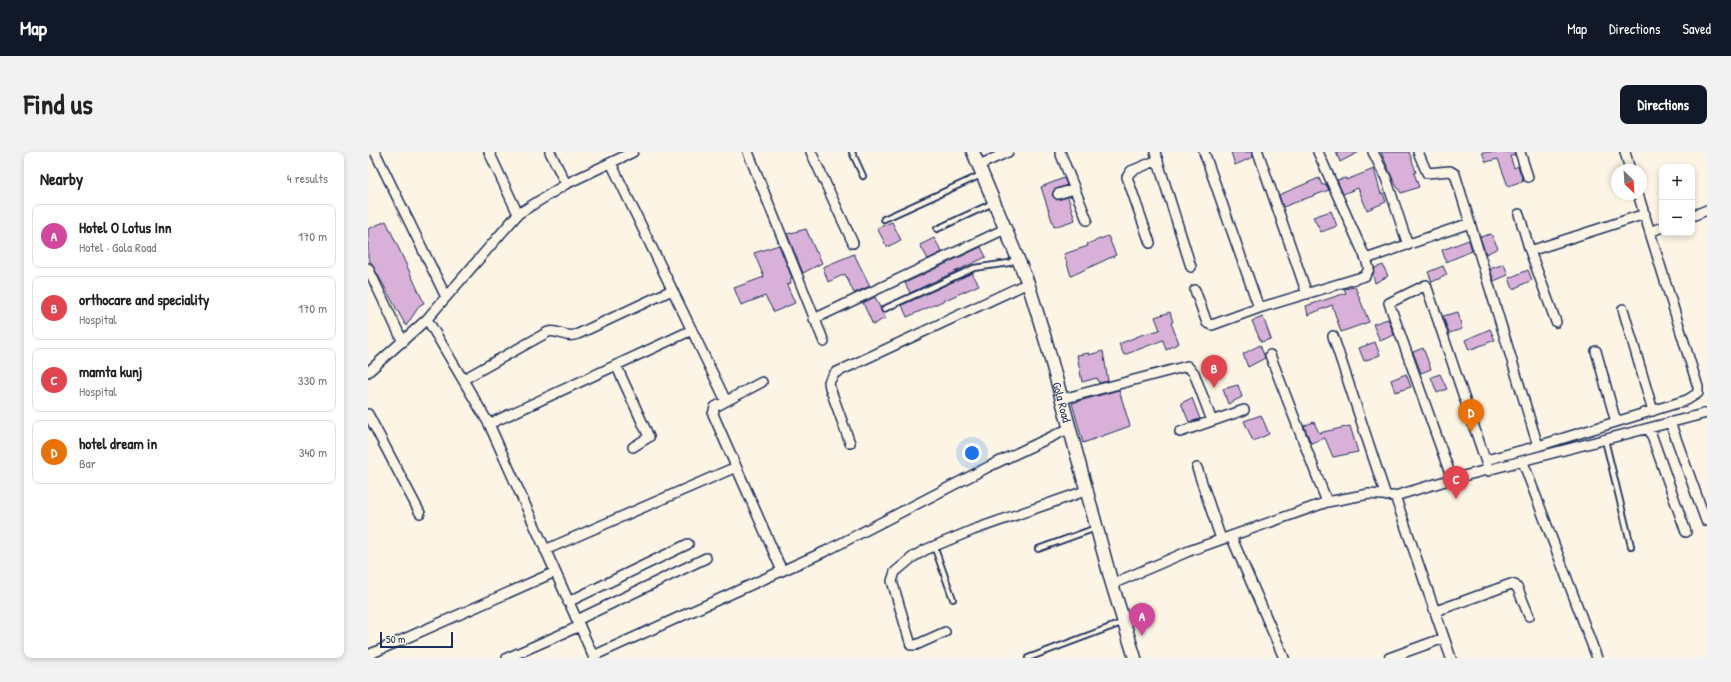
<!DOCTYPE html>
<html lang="en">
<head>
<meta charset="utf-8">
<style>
	body { margin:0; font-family:"Patrick Hand",sans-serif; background:#f2f2f2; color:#222 }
	.controls { position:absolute; right:12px; top:12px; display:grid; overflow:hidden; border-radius:8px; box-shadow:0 2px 6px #0003 }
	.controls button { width:36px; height:36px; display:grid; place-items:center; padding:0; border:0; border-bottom:1px solid #e0e0e0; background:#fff; color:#222; font:20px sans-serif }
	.compass { position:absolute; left:1243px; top:12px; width:36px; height:36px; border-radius:50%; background:#fff; box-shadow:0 2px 6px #0003; rotate:155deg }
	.scale { position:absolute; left:12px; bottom:10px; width:73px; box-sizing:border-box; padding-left:4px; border:2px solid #1b2f5e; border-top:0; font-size:11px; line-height:14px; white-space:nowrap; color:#1b2f5e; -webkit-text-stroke:3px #fcf5e5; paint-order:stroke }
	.you { position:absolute; left:604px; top:301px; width:14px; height:14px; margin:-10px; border:3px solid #fff; border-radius:50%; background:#1a73e8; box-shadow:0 0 0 6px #1a73e833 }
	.badge { display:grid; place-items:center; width:26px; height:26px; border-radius:50%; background:#111827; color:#fff; font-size:13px; font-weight:700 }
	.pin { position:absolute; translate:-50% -33px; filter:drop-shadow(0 1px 2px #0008) }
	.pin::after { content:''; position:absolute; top:21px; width:14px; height:12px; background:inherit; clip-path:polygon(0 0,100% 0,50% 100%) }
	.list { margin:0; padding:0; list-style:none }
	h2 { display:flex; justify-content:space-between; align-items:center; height:52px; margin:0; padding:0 16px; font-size:17px }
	h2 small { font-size:13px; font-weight:400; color:#767676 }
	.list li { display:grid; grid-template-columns:26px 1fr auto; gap:12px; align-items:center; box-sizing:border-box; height:64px; margin:0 8px 8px; padding:0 8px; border:1px solid #e0e0e0; border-radius:8px }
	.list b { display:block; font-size:15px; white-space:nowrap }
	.list p { margin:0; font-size:13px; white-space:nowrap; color:#767676 }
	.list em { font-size:13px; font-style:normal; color:#767676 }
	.map { position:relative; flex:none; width:1339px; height:506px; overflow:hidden; border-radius:8px }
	header { display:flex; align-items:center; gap:24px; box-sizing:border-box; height:56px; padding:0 20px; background:#111827; color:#fff }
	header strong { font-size:19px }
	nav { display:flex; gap:22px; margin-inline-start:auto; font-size:14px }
	.intro { display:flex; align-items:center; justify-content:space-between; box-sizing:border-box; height:96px; padding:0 24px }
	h1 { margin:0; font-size:28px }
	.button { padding:10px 18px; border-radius:8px; background:#111827; color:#fff; font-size:14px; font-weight:700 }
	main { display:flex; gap:24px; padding:0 24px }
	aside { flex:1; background:#fff; border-radius:8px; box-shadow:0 2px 6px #0003 }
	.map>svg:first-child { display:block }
	.building { fill:#d9b1d8; stroke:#1b2f5e }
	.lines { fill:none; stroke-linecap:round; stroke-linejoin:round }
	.service-casing { stroke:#1b2f5e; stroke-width:8 }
	.minor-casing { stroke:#1b2f5e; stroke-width:12 }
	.tertiary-casing { stroke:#1b2f5e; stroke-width:15 }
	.service { stroke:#fcf5e5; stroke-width:4.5 }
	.minor { stroke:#fcf5e5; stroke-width:9 }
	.tertiary { stroke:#fcf5e5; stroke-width:12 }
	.labels { text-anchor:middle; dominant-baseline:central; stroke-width:3; stroke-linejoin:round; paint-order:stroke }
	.street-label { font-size:12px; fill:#1b2f5e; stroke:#fcf5e5 }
</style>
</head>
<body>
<header>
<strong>Map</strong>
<nav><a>Map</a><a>Directions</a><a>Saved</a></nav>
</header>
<div class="intro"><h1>Find us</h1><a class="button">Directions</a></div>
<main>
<aside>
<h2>Nearby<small>4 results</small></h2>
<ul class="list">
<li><span class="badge" style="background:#d1479c">A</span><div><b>Hotel O Lotus Inn</b><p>Hotel · Gola Road</p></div><em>170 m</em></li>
<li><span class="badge" style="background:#e0444e">B</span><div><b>orthocare and speciality</b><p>Hospital</p></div><em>170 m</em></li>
<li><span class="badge" style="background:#e0444e">C</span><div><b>mamta kunj</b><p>Hospital</p></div><em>330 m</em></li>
<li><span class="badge" style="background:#e8710a">D</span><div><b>hotel dream in</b><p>Bar</p></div><em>340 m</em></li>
</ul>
</aside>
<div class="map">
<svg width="1339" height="506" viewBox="0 0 1339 506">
	<rect width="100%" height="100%" fill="#fcf5e5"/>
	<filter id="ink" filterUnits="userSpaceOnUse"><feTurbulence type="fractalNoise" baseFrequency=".025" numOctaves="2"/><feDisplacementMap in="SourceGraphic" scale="8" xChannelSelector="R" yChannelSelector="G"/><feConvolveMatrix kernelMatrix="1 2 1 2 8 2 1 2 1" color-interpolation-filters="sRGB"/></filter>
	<g filter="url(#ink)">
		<!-- building -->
		<path class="building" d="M863 0H884L885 5 867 13Z
			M968 0H991L972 10Z
			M1013 0H1041L1048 20 1046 21 1051 35 1033 41 1026 30Z
			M1114 0H1146L1147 3 1142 4 1146 16 1150 14 1155 29 1140 34 1130 7 1118 10Z
			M1006 17 1013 42 1015 41 1018 50 999 58 990 36 975 42 969 28 978 26V28Z
			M696 26 699 33 686 38 684 43 689 48 700 45 707 68 686 75 673 35Z
			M951 26 954 33 958 32 961 38 915 55 911 43Z
			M963 59 969 74 953 80 945 65Z
			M18 69 56 151 52 153 38 174 0 105V77Z
			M524 70 533 88 519 95 509 76Z
			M438 77 448 100H449L454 111 435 121 419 82Z
			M1123 82 1130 96 1118 102 1112 85Z
			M740 84 748 103 703 124 696 102 720 94 719 92Z
			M566 86 574 100 560 107 552 93Z
			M1101 88 1104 99 1078 110 1074 98Z
			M411 93 424 126 422 127 423 131 419 133 427 151 406 160 397 144 373 153 366 136 396 125 386 101Z
			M613 95 618 105 542 141 537 131Z
			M486 102 502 134 486 141 477 122 460 130 455 115Z
			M1136 112 1140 123 1126 129 1122 117Z
			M1015 113 1020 124 1007 131 1005 123 1007 116Z
			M1075 114 1079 123 1064 130 1060 120Z
			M1160 118 1164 128 1145 137 1141 126Z
			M604 121 611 133 539 165 534 153Z
			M987 135 1001 170 973 180 964 153 940 163 938 154 978 141 976 137Z
			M507 145 517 166 505 173 495 151Z
			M802 160 805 170 803 171 811 191 798 198 795 188 756 203 751 192 773 183 792 178 787 165Z
			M1090 160 1094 177 1081 181 1075 164Z
			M895 165 903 187 893 190 884 169Z
			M1020 167 1026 183 1012 189 1005 172Z
			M1122 177 1127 188 1101 198 1097 188Z
			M1007 190 1012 203 996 209 991 196Z
			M892 193 897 206 880 215 875 202Z
			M1055 196 1063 217 1053 221 1045 200Z
			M735 199 740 229 731 231 729 226 714 230 709 203 721 201V203Z
			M1038 222 1043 235 1027 240 1023 228Z
			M1072 222 1079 237 1069 241 1063 225Z
			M870 233 874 245 860 252 855 237Z
			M751 238 762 274 715 291 704 251Z
			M824 246 832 267 821 270 813 251Z
			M893 263 901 282 885 289 876 269Z
			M946 270 951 281 982 274 990 300 965 305 957 286 943 291 936 274Z"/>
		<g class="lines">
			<defs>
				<path id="service" d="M484 0 495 24
					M516 67 613 23
					M569 77 625 51
					M516 157 606 116 641 111 649 106
					M1237 288 1263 394
					M566 394 585 447
					M670 397 728 376
					M660 506 756 470"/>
				<path id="minor" d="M7 0 78 145
					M121 0 150 62
					M182 0 198 32
					M380 0 456 190
					M443 0 485 91
					M692 0 719 68
					M787 0 823 115
					M836 0 891 156
					M890 0 939 142
					M1005 0 1018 26 1040 93
					M1050 0 1059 21 1082 19 1087 22 1170 294 1118 308
					M1152 0 1160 25
					M1257 0 1262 18
					M243 11 358 249
					M611 13 640 0
					M690 42 706 37
					M1151 62 1162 99 1188 170
					M1324 64 1339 58
					M1282 80 1294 75
					M782 91 759 25 763 19 790 8
					M1162 99 1277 62
					M998 107 1102 71
					M0 116 35 190
					M827 138 839 171 844 173 891 156 997 124 1001 117 998 107 950 0
					M1255 157 1285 259
					M446 167 637 77
					M965 184 1018 344
					M1228 199 1248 270
					M902 203 959 350
					M248 213 281 285 265 295
					M0 220 59 167
					M96 227 180 180C191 177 197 187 210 182L304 138
					M394 230 347 255 345 262 414 419
					M694 247 819 214 826 221 844 269
					M0 262 52 361
					M1302 270 1338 369
					M121 272 324 178
					M1281 276 1318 380
					M812 280 876 258
					M482 291 462 236 461 230 467 221 660 131
					M1170 294 1319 248 1330 241V235L1270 42
					M1155 310 1229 506
					M829 316 853 387
					M1084 327 1021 151 1058 133 1121 319
					M1027 344 1083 506
					M863 384 916 506
					M177 398 368 315
					M744 432 821 399 959 350 1001 342 1027 344 1084 327 1339 261
					M200 450 320 392
					M1068 459 1143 432 1147 433 1150 437 1161 464
					M209 468 338 406
					M577 480 548 493H543L524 429 527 420 545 405 557 398 605 378 720 338
					M0 503 187 420
					M225 504 458 399 624 313 702 276
					M139 506 212 474
					M226 506 121 272 59 167 150 62 198 32 265 0
					M1021 506 1076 486"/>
				<g id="tertiary">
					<path id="s1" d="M605 0 660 131 679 193 744 432 767 506"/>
				</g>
			</defs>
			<!-- service casing -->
			<use href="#service" class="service-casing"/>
			<!-- minor casing -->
			<use href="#minor" class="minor-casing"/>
			<!-- tertiary casing -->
			<use href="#tertiary" class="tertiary-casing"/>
			<!-- service -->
			<use href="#service" class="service"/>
			<!-- minor -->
			<use href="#minor" class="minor"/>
			<!-- tertiary -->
			<use href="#tertiary" class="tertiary"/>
		</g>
	</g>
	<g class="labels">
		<!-- street labels -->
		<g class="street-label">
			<text stroke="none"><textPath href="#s1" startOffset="266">Gola Road</textPath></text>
		</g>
	</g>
</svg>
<div class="controls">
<button>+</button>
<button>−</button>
</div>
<svg class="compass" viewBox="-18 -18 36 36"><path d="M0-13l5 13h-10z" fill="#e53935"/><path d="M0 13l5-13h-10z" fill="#767676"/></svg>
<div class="scale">50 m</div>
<div class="you"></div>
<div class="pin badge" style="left:774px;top:484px;background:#d1479c">A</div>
<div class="pin badge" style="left:846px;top:236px;background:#e0444e">B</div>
<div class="pin badge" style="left:1088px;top:347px;background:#e0444e">C</div>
<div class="pin badge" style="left:1103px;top:280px;background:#e8710a">D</div>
</div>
</main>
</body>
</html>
